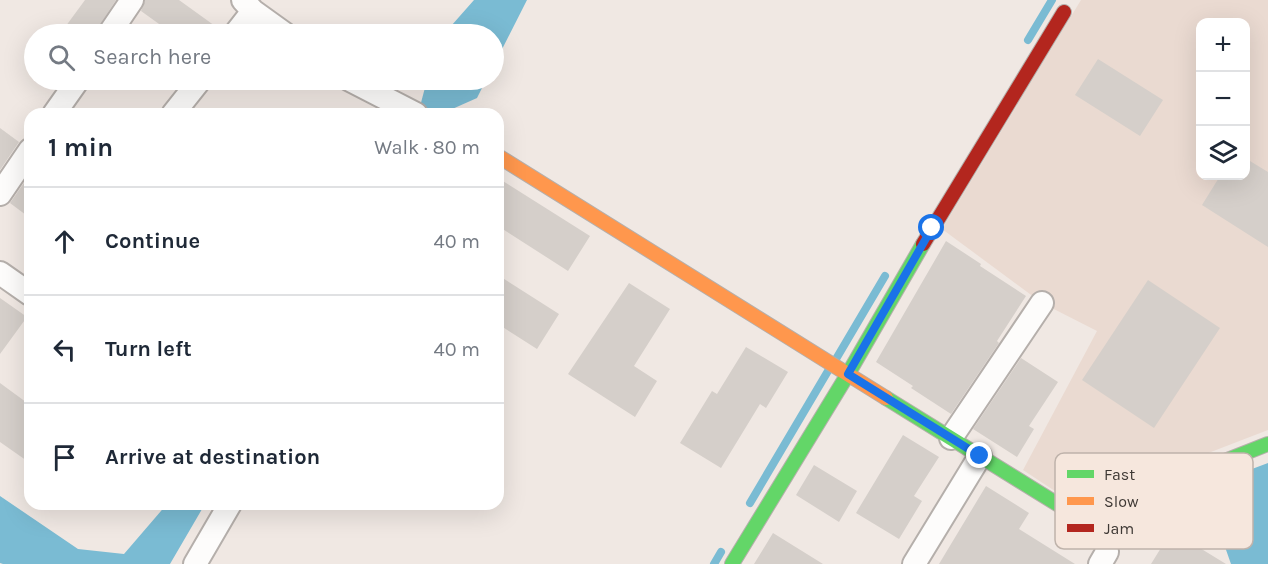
<!DOCTYPE html>
<html lang="en">
<head>
<meta charset="utf-8">
<style>
	body { margin:0; font-family:Karla,sans-serif; background:#f6f6f7; color:#1f2937 }
	.controls { position:absolute; right:18px; top:18px; display:grid; overflow:hidden; border-radius:12px; box-shadow:0 6px 24px #0002 }
	.controls button { width:54px; height:54px; display:grid; place-items:center; padding:0; border:0; border-bottom:2px solid #e0e1e3; background:#fff; color:#1f2937; font:30px sans-serif }
	.stop { position:absolute; width:18px; height:18px; margin:-14px; border:4px solid #1a73e8; border-radius:50%; background:#fff }
	.stop.end { background:#1a73e8; border-color:#fff; box-shadow:0 2px 6px #0008 }
	.list { margin:0; padding:0; list-style:none }
	h2 { display:flex; justify-content:space-between; align-items:center; height:78px; margin:0; padding:0 24px; font-size:26px }
	h2 small { font-size:20px; font-weight:400; color:#747a83 }
	.list li { display:grid; grid-template-columns:39px 1fr auto; gap:18px; align-items:center; box-sizing:border-box; height:108px; padding:0 24px; border-top:2px solid #e0e1e3 }
	.list b { display:block; font-size:22px; white-space:nowrap }
	.list em { font-size:20px; font-style:normal; color:#747a83 }
	.icon { flex:none; width:33px; height:33px; fill:none; stroke:currentColor; stroke-width:2; stroke-linecap:round; stroke-linejoin:round }
	.map { position:relative; flex:none; width:1268px; height:564px; overflow:hidden }
	.search { position:absolute; background:#fff; box-shadow:0 6px 24px #0002; left:24px; top:24px; width:480px; height:66px; display:flex; align-items:center; gap:15px; box-sizing:border-box; padding:0 21px; border-radius:33px; color:#747a83; font-size:22px }
	.panel { position:absolute; background:#fff; box-shadow:0 6px 24px #0002; left:24px; top:108px; width:480px; height:402px; border-radius:18px }
	.map>svg:first-child { display:block }
	.built { fill:#eadad1; fill-rule:evenodd }
	.water { fill:#7abbd3 }
	.lines { fill:none; stroke-linecap:round; stroke-linejoin:round }
	.stream { stroke:#7abbd3; stroke-width:8 }
	.building { fill:#d5cfca }
	.street-casing { stroke:#b5afab; stroke-width:26 }
	.fast-casing { stroke:#b5afab; stroke-width:16 }
	.slow-casing { stroke:#b5afab; stroke-width:16 }
	.jam-casing { stroke:#b5afab; stroke-width:16 }
	.street { stroke:#fdfcfb; stroke-width:22 }
	.fast { stroke:#63d668; stroke-width:14 }
	.slow { stroke:#ff974d; stroke-width:14 }
	.jam { stroke:#b3261e; stroke-width:14 }
	.route { stroke:#1a73e8; stroke-width:8 }
	.key { fill:#f6e7dd; stroke:#bfb3ab; stroke-width:1.5 }
	.key-label { font-size:16px; fill:#3f3935 }
</style>
</head>
<body>
<div class="map">
<svg width="1268" height="564" viewBox="0 0 1268 564">
	<rect width="100%" height="100%" fill="#f0e8e3"/>
	<!-- built -->
	<path class="built" d="M1081 0H1268V430L1159 472 1096 518 1023 470 1097 331 1042 303 942 229ZM1200 22H1246V176H1200Z"/>
	<!-- water -->
	<path class="water" d="M474 0H527L494 65V34H444Z
		M427 80H486L477 98 450 110 448 114H418Z
		M1268 463V564H1231L1204 487Z
		M0 496 78 549 124 554 167 504H205L170 564H3L0 563Z"/>
	<g class="lines">
		<!-- stream -->
		<path class="stream" d="M1028 40 1052 0
			M836 359 885 276
			M750 503 828 371
			M714 564 721 552"/>
	</g>
	<!-- building -->
	<path class="building" d="M85 0H116L94 34H60Z
		M145 0H179L222 31V34H173L141 11Z
		M1098 59 1163 100 1140 136 1075 95Z
		M0 128 19 142 0 170Z
		M1245 158 1268 172V247L1202 205 1220 176H1245Z
		M30 174V218L10 203Z
		M498 178 590 236 568 271 498 226Z
		M946 241 981 264 980 266 1026 296 997 341 999 343 951 414 911 388 913 386 876 362Z
		M498 275 559 314 537 349 498 324Z
		M1148 280 1220 328 1154 428 1082 380Z
		M629 283 670 309 634 366 657 381 635 417 568 374Z
		M0 298 27 317 0 354Z
		M746 347 788 372 766 408 760 404 721 468 680 443 712 391 717 394Z
		M1021 358 1058 382 1029 426 1034 429 1017 457 973 429Z
		M0 383 30 405V463L0 442Z
		M903 435 939 457 914 496 922 501 899 539 856 513Z
		M814 465 857 491 839 522 796 495Z
		M986 486 1029 513 1019 529 1075 564H939Z
		M1159 515 1180 528 1177 534 1226 564H1151L1164 543 1147 533Z
		M773 533 823 564H754Z"/>
	<g class="lines">
		<defs>
			<path id="street" d="M243 0 253 11 285 34
				M109 34 132 0
				M235 34 253 11
				M350 80 416 114
				M54 114 78 80
				M173 114 200 80
				M0 194 30 150
				M0 273 30 294
				M951 438 1042 303
				M195 564 230 504
				M914 564 980 456
				M1100 564 1107 552 1104 533"/>
			<path id="fast" d="M886 398 1104 533 1169 483 1268 444
				M732 564 848 374 923 244"/>
			<path id="slow" d="M498 156 886 398"/>
			<path id="jam" d="M923 244 1064 12"/>
		</defs>
		<!-- street casing -->
		<use href="#street" class="street-casing"/>
		<!-- fast casing -->
		<use href="#fast" class="fast-casing"/>
		<!-- slow casing -->
		<use href="#slow" class="slow-casing"/>
		<!-- jam casing -->
		<use href="#jam" class="jam-casing"/>
		<!-- street -->
		<use href="#street" class="street"/>
		<!-- fast -->
		<use href="#fast" class="fast"/>
		<!-- slow -->
		<use href="#slow" class="slow"/>
		<!-- jam -->
		<use href="#jam" class="jam"/>
	</g>
	<g class="lines">
		<!-- route -->
		<path class="route" d="M932 228 848 374 980 456"/>
	</g>
	<!-- legend -->
	<rect x="1055" y="453" width="198" height="96" rx="9" class="key"/>
	<rect x="1067" y="470" width="27" height="8" fill="#63d668"/>
	<rect x="1067" y="497" width="27" height="8" fill="#ff974d"/>
	<rect x="1067" y="524" width="27" height="8" fill="#b3261e"/>
	<g class="key-label">
		<text x="1104" y="480">Fast</text>
		<text x="1104" y="507">Slow</text>
		<text x="1104" y="534">Jam</text>
	</g>
</svg>
<div class="controls">
<button>+</button>
<button>−</button>
<button><svg class="icon" aria-label="layers" viewBox="0 0 24 24"><path d="M12 4l9 5-9 5-9-5zM3 14l9 5 9-5"/></svg></button>
</div>
<div class="stop" style="left:932px;top:228px"></div>
<div class="stop end" style="left:980px;top:456px"></div>
<div class="search"><svg class="icon" aria-label="search" viewBox="0 0 24 24"><circle cx="10" cy="10" r="6"/><path d="M15 15l6 6"/></svg>Search here</div>
<section class="panel">
<h2>1 min<small>Walk · 80 m</small></h2>
<ul class="list">
<li><svg class="icon" aria-label="ahead" viewBox="0 0 24 24"><path d="M12 20V5M6 11l6-6 6 6"/></svg><div><b>Continue</b></div><em>40 m</em></li>
<li><svg class="icon" aria-label="left" viewBox="0 0 24 24"><path d="M17 20v-9H6M10 6l-5 5 5 5"/></svg><div><b>Turn left</b></div><em>40 m</em></li>
<li><svg class="icon" aria-label="arrive" viewBox="0 0 24 24"><path d="M6 21V4h12l-3 4 3 4H6"/></svg><div><b>Arrive at destination</b></div></li>
</ul>
</section>
</div>
</body>
</html>
